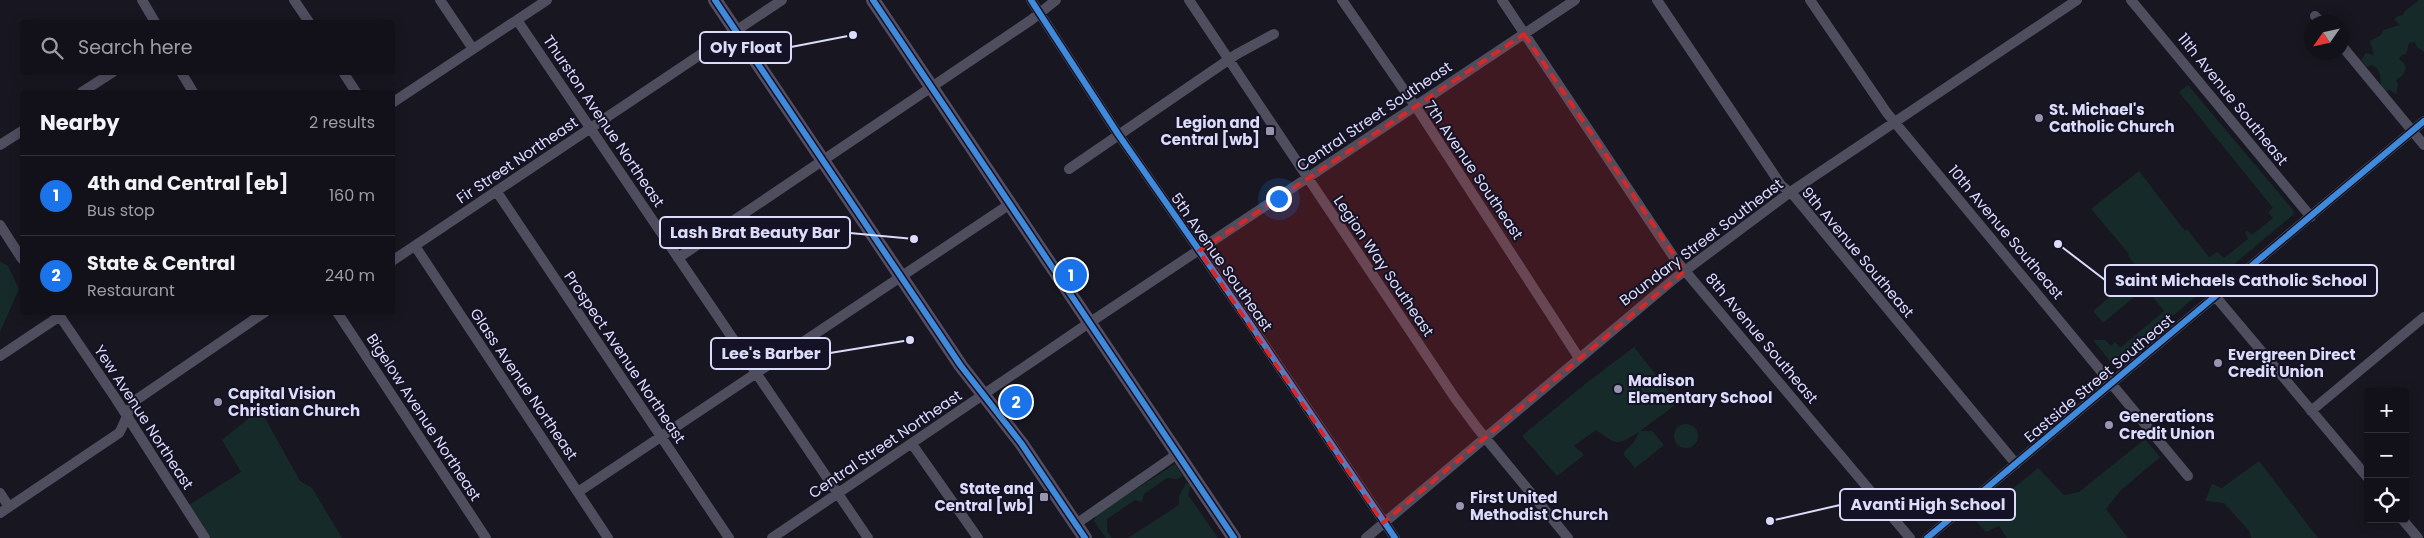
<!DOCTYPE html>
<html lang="en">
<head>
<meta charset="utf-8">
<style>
	body { margin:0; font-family:Poppins,sans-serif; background:#1b1921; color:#f1f3f6 }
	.controls { position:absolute; right:15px; bottom:15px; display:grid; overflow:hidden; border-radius:5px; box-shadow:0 2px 12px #0003 }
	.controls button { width:45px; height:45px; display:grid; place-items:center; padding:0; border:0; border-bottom:1px solid #313037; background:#121018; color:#f1f3f6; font:25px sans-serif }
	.compass { position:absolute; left:2304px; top:15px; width:45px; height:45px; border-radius:50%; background:#121018; box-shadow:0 2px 12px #0003; rotate:236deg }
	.you { position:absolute; left:1278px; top:198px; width:18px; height:18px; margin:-12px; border:4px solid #fff; border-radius:50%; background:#1a73e8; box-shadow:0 0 0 8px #1a73e833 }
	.badge { display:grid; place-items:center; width:32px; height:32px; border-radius:50%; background:#1a73e8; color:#fff; font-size:16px; font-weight:700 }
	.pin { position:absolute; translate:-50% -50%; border:2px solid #fff; box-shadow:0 1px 5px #0006 }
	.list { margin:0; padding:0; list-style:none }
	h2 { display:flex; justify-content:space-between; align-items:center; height:65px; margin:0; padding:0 20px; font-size:21px }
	h2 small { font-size:16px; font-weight:400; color:#9c9da2 }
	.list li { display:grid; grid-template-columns:32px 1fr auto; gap:15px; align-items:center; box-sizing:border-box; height:80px; padding:0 20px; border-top:1px solid #313037 }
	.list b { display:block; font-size:19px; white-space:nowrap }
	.list p { margin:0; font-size:16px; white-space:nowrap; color:#9c9da2 }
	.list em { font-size:16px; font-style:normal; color:#9c9da2 }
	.icon { flex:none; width:28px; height:28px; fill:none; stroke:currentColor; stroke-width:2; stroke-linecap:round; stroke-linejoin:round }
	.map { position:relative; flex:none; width:2424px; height:538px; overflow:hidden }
	.search { position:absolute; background:#121018; box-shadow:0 2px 12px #0003; left:20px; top:20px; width:375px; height:55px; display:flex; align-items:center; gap:12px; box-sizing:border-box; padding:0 18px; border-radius:5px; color:#9c9da2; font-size:19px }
	.panel { position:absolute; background:#121018; box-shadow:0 2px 12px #0003; left:20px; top:90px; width:375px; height:225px; border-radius:5px }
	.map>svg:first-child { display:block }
	.green { fill:#162b29 }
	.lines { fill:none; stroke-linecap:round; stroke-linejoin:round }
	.minor { stroke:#4e4e5f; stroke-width:10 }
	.major { stroke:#544e64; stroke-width:14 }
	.cycleway-casing { stroke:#141224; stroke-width:9 }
	.cycleway { stroke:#408adc; stroke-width:6 }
	.marked { fill:#d62828; fill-opacity:0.2; stroke:#d62828; stroke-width:4; stroke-dasharray:10 6; stroke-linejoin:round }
	.poi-dot { fill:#9796ae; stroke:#141224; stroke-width:2 }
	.labels { text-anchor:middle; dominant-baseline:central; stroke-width:4; stroke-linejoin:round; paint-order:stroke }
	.street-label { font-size:15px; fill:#dbdbfa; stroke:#141224 }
	.poi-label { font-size:15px; font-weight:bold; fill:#dbdbfa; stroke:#141224; text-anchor:start }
	.leader { fill:none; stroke:#dbdbfa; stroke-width:2 }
	.callout-dot { fill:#dbdbfa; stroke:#141224; stroke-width:2 }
	.callout { fill:#141224; stroke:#dbdbfa; stroke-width:2 }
	.callout-label { font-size:16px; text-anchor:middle; font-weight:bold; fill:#dbdbfa }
</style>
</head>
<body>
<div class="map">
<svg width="2424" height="538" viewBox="0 0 2424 538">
	<rect width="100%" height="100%" fill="#181620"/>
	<!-- green -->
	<path class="green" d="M2419 0H2424V52L2417 47 2415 42 2409 43 2406 54 2402 55 2399 59 2404 63 2406 68 2403 75 2396 80 2398 85 2396 94 2390 90 2384 92 2381 88C2380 78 2382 70 2372 65L2367 67 2361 60 2366 53 2374 55 2370 41 2381 35 2383 30 2400 25 2395 20 2396 17 2403 15 2405 11Z
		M2188 85 2293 210 2294 214 2214 281 2209 279 2211 274 2210 267 2204 266 2189 280 2186 291 2199 290 2195 297 2114 366 2093 340H2105L2111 346 2115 342 2120 348 2164 311 2144 286 2148 281 2128 256 2129 254 2091 209 2139 171 2185 231 2187 229 2209 257 2217 252 2224 258 2248 239 2245 232 2247 231 2252 235 2273 218 2268 212 2273 208 2179 92Z
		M0 261 8 266 19 289 0 332Z
		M2124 285 2134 297 2103 323 2093 311Z
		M1634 347 1675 399 1674 406 1640 431H1652L1664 445 1635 468 1624 455V452L1634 442 1639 432C1616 446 1618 445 1596 430L1574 446 1584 455 1557 476 1522 436 1585 384Z
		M260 409 300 481 312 488 342 538H211L189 505 241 472 222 440Z
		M1674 436a12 12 0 1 1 24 0a12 12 0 1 1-24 0Z
		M2145 439 2160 457 2120 491 2106 509 2128 538H2007L1999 526 1986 532 1975 520 2038 468 2064 495 2079 492Z
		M2259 461 2318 538H2251L2250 532 2224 503 2205 501 2212 484 2222 488Z
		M1175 464 1183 476 1177 479 1167 478 1144 494 1142 502 1135 500 1107 519V531L1112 538H1106L1094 521 1097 514Z
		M1186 483 1191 485 1188 495 1218 538H1128L1179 505V496Z"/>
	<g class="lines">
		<!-- minor -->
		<path class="minor" d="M142 0 155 22
			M294 0 309 22
			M440 0 473 49
			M1031 0 1118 134 1245 316 1395 538
			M1189 0 1455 398 1478 429 1568 538
			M1342 0 1422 116 1579 358
			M1502 0 1675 259 1910 538
			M1657 0 1781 185 1795 197 2016 464
			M1810 0 1887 113 2188 476
			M2131 0 2311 217
			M2315 16 2321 22
			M517 20 868 538
			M2342 46 2424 145
			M181 72 193 92
			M343 72 356 92
			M82 92 113 72
			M392 103 547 0
			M0 145 22 131
			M1069 169 1237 54 1274 34
			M497 192 729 538
			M0 225 22 259
			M415 246 608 538
			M678 258 1031 20 1056 0
			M392 261 782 0
			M2215 296 2368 478
			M57 312 116 399 205 538
			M337 312 486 538
			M0 356 60 316
			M2311 411 2424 317
			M912 444 978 538
			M578 492 1010 204
			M0 493 9 507
			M0 513 119 433C126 422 127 410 136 400L265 312
			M2402 519 2418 538
			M1076 524 1177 454
			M772 538 1080 329 1575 0
			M1366 538 1674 279 1789 193 2077 0
			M1927 538 2424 121"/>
		<!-- major -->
		<path class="major" d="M715 0 961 366 1021 443 1085 538
			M873 0 1234 538"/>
		<defs>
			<path id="cycleway" d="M715 0 961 366 1021 443 1085 538
				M873 0 1234 538
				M1031 0 1118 134 1245 316 1395 538
				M1927 538 2424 121"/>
		</defs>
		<!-- cycleway casing -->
		<use href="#cycleway" class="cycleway-casing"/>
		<!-- cycleway -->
		<use href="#cycleway" class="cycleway"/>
	</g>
	<!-- marked area -->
	<path class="marked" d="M1524 34 1685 271 1383 523 1199 251Z"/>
	<!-- markers -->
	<g class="poi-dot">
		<circle cx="2039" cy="118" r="5"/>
		<rect x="1265" y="126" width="10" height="10" rx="2.5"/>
		<circle cx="2218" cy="363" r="5"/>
		<circle cx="1618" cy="389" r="5"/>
		<circle cx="218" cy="402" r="5"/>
		<circle cx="2109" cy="425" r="5"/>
		<rect x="1039" y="492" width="10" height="10" rx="2.5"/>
		<circle cx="1460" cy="506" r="5"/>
	</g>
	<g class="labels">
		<!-- street labels -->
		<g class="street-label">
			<text transform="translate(2233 99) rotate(51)">11th Avenue Southeast</text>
			<text transform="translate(1374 116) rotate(-34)">Central Street Southeast</text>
			<text transform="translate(604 121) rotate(56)">Thurston Avenue Northeast</text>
			<text transform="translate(517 160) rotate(-34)">Fir Street Northeast</text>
			<text transform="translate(1474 170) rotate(56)">7th Avenue Southeast</text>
			<text transform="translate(2006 232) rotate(50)">10th Avenue Southeast</text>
			<text transform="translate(1701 242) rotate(-37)">Boundary Street Southeast</text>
			<text transform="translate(1858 252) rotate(50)">9th Avenue Southeast</text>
			<text transform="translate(1222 262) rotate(55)">5th Avenue Southeast</text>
			<text transform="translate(1384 266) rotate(56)">Legion Way Southeast</text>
			<text transform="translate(1762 338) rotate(50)">8th Avenue Southeast</text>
			<text transform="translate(625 357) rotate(56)">Prospect Avenue Northeast</text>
			<text transform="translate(2099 378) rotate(-40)">Eastside Street Southeast</text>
			<text transform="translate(524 384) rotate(56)">Glass Avenue Northeast</text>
			<text transform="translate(144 417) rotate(57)">Yew Avenue Northeast</text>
			<text transform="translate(424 417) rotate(57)">Bigelow Avenue Northeast</text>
			<text transform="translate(885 444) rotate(-34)">Central Street Northeast</text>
		</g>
		<!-- poi labels -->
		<g class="poi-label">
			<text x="2049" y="109">St. Michael's<tspan x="2049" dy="17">Catholic Church</tspan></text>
			<text x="1260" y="122" text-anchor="end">Legion and<tspan x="1260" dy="17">Central [wb]</tspan></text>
			<text x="2228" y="354">Evergreen Direct<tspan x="2228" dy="17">Credit Union</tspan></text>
			<text x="1628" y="380">Madison<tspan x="1628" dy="17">Elementary School</tspan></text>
			<text x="228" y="393">Capital Vision<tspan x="228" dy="17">Christian Church</tspan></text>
			<text x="2119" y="416">Generations<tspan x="2119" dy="17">Credit Union</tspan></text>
			<text x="1034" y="488" text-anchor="end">State and<tspan x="1034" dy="17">Central [wb]</tspan></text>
			<text x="1470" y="497">First United<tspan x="1470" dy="17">Methodist Church</tspan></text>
		</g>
	</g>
	<!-- callouts -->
	<path class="leader" d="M853 35L791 47M914 239L850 233M2058 244L2105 280M910 340L830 353M1770 521L1840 505"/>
	<g class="callout-dot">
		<circle cx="853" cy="35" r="5"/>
		<circle cx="914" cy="239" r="5"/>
		<circle cx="2058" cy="244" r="5"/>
		<circle cx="910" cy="340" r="5"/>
		<circle cx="1770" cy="521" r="5"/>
	</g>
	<g class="callout">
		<rect x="700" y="32" width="91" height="31" rx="5"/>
		<rect x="660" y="217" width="190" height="31" rx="5"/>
		<rect x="2105" y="265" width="272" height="31" rx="5"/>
		<rect x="711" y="338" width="119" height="31" rx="5"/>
		<rect x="1840" y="489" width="175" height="31" rx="5"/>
	</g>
	<g class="callout-label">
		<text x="746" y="53">Oly Float</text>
		<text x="755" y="238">Lash Brat Beauty Bar</text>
		<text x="2241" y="286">Saint Michaels Catholic School</text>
		<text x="771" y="359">Lee's Barber</text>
		<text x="1928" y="510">Avanti High School</text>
	</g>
</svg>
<div class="controls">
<button>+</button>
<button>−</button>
<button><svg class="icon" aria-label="locate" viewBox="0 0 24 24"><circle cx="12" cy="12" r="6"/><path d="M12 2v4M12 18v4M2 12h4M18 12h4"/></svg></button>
</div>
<svg class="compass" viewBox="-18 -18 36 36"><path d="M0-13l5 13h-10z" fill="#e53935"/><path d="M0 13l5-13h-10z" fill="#9c9da2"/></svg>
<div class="you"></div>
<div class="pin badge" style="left:1071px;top:275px">1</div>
<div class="pin badge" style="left:1016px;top:402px">2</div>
<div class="search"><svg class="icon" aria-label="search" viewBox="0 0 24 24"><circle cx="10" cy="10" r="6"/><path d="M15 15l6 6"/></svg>Search here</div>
<section class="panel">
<h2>Nearby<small>2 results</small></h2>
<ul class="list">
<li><span class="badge">1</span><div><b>4th and Central [eb]</b><p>Bus stop</p></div><em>160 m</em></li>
<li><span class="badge">2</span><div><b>State &amp; Central</b><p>Restaurant</p></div><em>240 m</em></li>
</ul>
</section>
</div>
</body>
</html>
